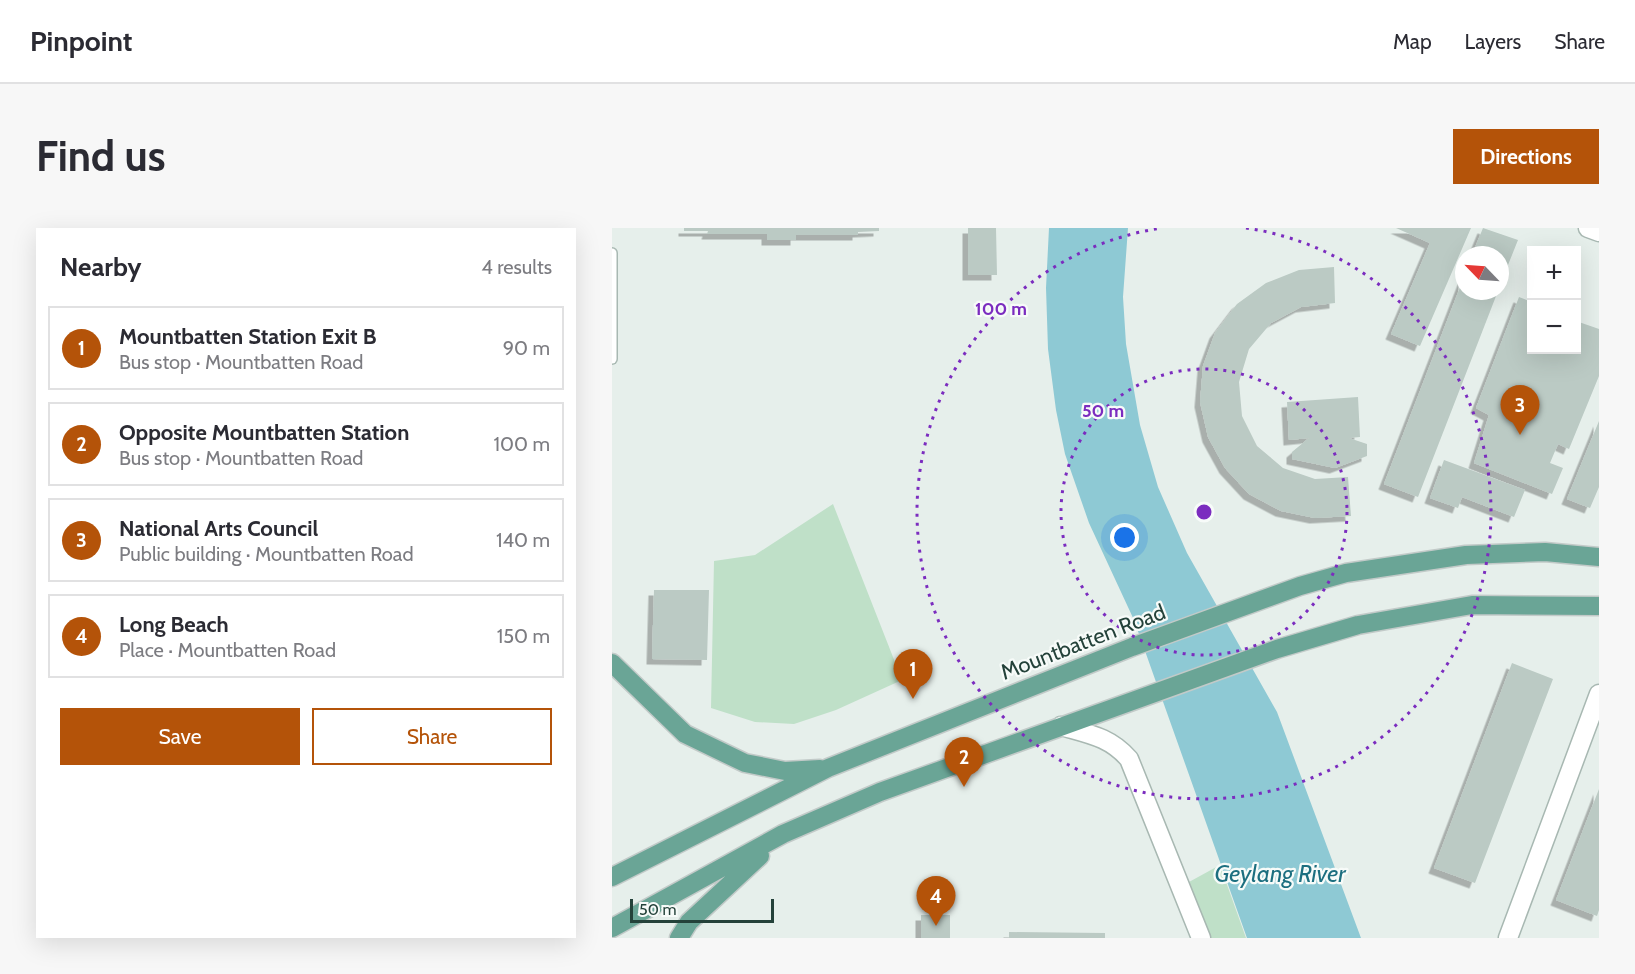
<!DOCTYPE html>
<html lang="en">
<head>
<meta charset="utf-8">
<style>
	body { margin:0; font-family:Cabin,sans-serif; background:#f7f7f7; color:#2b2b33 }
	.controls { position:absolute; right:18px; top:18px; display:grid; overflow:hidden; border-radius:0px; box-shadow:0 6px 24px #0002 }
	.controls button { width:54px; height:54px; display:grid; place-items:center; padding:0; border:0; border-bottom:2px solid #e1e1e2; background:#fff; color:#2b2b33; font:30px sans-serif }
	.compass { position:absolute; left:843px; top:18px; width:54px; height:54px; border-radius:50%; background:#fff; box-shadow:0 6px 24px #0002; rotate:295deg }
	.scale { position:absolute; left:18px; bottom:15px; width:144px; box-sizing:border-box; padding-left:6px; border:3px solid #24423a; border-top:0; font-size:16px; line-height:21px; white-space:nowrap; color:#24423a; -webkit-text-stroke:4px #f7fbf9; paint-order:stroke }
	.you { position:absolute; left:513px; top:310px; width:21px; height:21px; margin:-15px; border:4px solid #fff; border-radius:50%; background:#1a73e8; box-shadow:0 0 0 9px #1a73e833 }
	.badge { display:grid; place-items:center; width:39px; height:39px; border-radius:50%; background:#b45309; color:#fff; font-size:20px; font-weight:700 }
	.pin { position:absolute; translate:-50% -50px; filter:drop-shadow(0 2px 3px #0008) }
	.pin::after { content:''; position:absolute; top:32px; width:21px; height:18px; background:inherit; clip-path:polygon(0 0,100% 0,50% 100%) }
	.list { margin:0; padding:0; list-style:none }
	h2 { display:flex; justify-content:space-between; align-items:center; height:78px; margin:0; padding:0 24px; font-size:26px }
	h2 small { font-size:20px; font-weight:400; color:#7c7c81 }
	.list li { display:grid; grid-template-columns:39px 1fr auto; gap:18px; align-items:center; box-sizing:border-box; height:84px; margin:0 12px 12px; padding:0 12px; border:2px solid #e1e1e2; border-radius:0px }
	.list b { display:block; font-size:22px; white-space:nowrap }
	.list p { margin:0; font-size:20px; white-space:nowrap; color:#7c7c81 }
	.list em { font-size:20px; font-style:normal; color:#7c7c81 }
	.actions { display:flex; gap:12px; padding:18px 24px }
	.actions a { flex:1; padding:14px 0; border:2px solid #b45309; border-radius:0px; text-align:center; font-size:21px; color:#b45309 }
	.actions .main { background:#b45309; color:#fff }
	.map { position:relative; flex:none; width:987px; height:710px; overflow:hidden; border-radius:0px }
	header { display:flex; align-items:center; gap:36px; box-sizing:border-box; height:84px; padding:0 30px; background:#fff; border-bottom:2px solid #e1e1e2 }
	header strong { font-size:28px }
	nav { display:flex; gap:33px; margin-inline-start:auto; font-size:21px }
	.intro { display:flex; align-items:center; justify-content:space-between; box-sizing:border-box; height:144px; padding:0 36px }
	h1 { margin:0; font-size:42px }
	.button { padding:15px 27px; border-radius:0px; background:#b45309; color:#fff; font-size:21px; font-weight:700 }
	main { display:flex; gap:36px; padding:0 36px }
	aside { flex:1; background:#fff; border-radius:0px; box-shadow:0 6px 24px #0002 }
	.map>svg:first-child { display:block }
	.green { fill:#bfe0c8 }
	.water { fill:#8ec9d4 }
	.building { fill:#bbcac4; filter:url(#shadow) }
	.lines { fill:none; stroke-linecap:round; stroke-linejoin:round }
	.service-casing { stroke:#a8b8b2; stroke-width:12 }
	.minor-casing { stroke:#a8b8b2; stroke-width:21 }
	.primary-casing { stroke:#c2cac8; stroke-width:21 }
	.service { stroke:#fff; stroke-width:9 }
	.minor { stroke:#fff; stroke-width:18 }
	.primary { stroke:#6aa596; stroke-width:18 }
	.ring { fill:none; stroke:#7b2cbf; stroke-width:3; stroke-dasharray:3 6 }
	.labels { text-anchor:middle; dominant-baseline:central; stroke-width:4.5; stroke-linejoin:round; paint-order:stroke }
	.street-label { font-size:22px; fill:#24423a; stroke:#f7fbf9 }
	.water-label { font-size:24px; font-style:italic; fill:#1c6f80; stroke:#f7fbf9 }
	.centre { fill:#7b2cbf; stroke:#f7fbf9; stroke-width:3 }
	.ring-label { font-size:18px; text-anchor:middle; font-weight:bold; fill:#7b2cbf; stroke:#f7fbf9; stroke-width:4.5; stroke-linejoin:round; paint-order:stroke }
</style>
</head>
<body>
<header>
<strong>Pinpoint</strong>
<nav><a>Map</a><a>Layers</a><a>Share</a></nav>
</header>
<div class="intro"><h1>Find us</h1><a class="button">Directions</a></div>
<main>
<aside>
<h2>Nearby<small>4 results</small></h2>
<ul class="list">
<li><span class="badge">1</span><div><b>Mountbatten Station Exit B</b><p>Bus stop · Mountbatten Road</p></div><em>90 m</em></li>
<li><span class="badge">2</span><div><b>Opposite Mountbatten Station</b><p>Bus stop · Mountbatten Road</p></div><em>100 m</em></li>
<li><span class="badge">3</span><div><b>National Arts Council</b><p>Public building · Mountbatten Road</p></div><em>140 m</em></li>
<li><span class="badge">4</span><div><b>Long Beach</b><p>Place · Mountbatten Road</p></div><em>150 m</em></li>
</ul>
<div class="actions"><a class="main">Save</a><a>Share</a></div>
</aside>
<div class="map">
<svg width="987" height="710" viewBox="0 0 987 710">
	<defs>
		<filter id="shadow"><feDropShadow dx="-5.5" dy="5.5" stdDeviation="0" flood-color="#0004"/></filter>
	</defs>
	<rect width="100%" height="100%" fill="#e6efeb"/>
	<!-- green -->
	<path class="green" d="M221 276 290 452 224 482 182 496 143 494 99 480 102 333 143 327Z
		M608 637 634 710H598L577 654Z"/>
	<!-- water -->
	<path class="water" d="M437 0H516L511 69 514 116 528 197 546 259 575 325 665 484 749 710H635L522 392 477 295 453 226 444 182 436 121 434 60Z"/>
	<!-- building -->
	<path class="building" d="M72 0H267V3L246 4V7H184V12H155V6H95L96 3H72Z
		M356 0H384L385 47H356Z
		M784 0H859L808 118 779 106 818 15Z
		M871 0 906 12 888 57V27H860Z
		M722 39 723 75 689 79 659 95 637 121 627 154 630 188 645 218 671 240 703 251 736 249 739 288 703 290 669 283 637 266 613 240 596 209 588 174 591 138 603 105 625 76 654 55 687 42Z
		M852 49V63H886L806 269 772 256Z
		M907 69 920 74V122H964V93L987 101V148L957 221 946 216 938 235 951 240 940 266 862 235 877 187 864 180Z
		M746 169 748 209 737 210 755 216V228L723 240 680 231V224L697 210 677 212 675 174Z
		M987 193V259L978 280 955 271Z
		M832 232 913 262 902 289 850 269 846 280 818 270Z
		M42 362H97L95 432 40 431Z
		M900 435 941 451 863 655 822 640Z
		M987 561V682L985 688 944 672Z
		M309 687H338V710H309Z
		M397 704 493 705V710H397Z"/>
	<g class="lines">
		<defs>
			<path id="service" d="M0 25V131"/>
			<path id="minor" d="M976 0 987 4
				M449 498C477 506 498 509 517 531L589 710
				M896 710 987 466"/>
			<path id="primary" d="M0 435 73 506 133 535 173 543 208 541
				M0 649 216 540 520 419 688 358 734 345 854 327 933 324 987 329
				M0 700 171 606 268 564 665 421 746 397 860 377 987 378
				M67 710 77 694 148 628"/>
		</defs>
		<!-- service casing -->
		<use href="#service" class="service-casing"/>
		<!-- minor casing -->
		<use href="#minor" class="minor-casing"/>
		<!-- primary casing -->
		<use href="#primary" class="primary-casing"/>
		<!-- service -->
		<use href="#service" class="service"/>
		<!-- minor -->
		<use href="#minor" class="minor"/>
		<!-- primary -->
		<use href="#primary" class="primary"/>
	</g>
	<!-- distance rings -->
	<g class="ring">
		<circle cx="592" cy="284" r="143"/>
		<path d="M634 0A287 287 0 1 1 550 0"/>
	</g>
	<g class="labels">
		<!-- street labels -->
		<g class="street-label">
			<text transform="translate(471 414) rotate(-21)">Mountbatten Road</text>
		</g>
		<!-- water labels -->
		<g class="water-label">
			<text x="668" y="645">Geylang River</text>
		</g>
	</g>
	<circle cx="592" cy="284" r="9" class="centre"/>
	<g class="ring-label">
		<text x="389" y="87">100 m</text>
		<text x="491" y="189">50 m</text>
	</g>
</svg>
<div class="controls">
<button>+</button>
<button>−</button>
</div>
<svg class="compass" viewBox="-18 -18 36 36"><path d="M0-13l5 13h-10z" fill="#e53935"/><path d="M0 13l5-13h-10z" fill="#7c7c81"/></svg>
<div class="scale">50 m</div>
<div class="you"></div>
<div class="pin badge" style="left:301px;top:471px">1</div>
<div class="pin badge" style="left:352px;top:559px">2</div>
<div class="pin badge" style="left:908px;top:207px">3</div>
<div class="pin badge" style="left:324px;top:698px">4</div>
</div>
</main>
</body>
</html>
